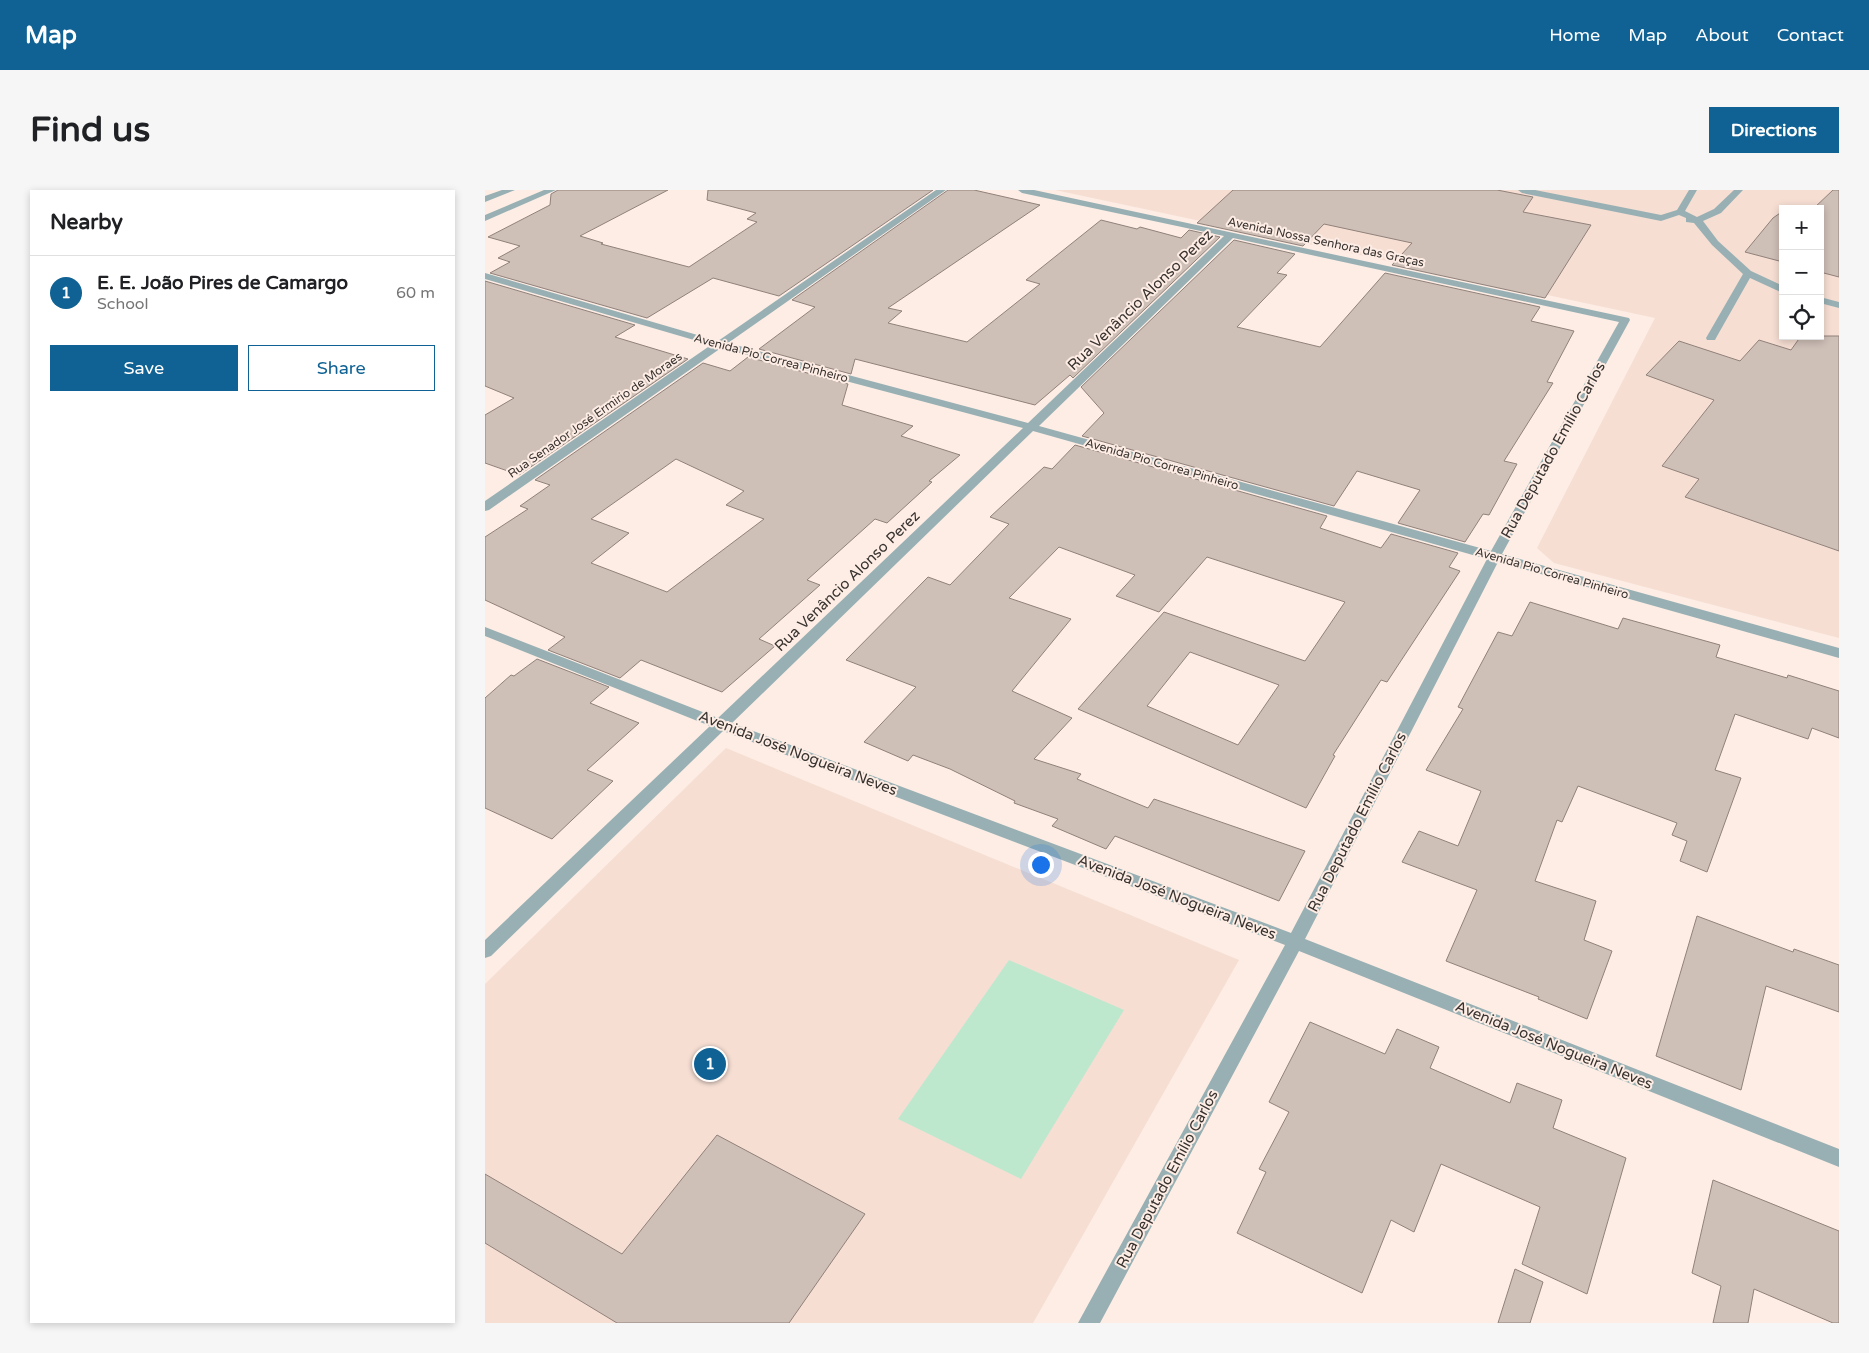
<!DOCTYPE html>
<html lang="en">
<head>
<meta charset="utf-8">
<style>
	body { margin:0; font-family:"Varela Round",sans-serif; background:#f6f6f6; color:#202124 }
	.controls { position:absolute; right:15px; top:15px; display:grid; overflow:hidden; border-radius:0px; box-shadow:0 2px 8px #0003 }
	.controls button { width:45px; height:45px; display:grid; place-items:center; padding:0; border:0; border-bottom:1px solid #e0e0e0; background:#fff; color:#202124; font:25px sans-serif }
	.you { position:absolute; left:555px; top:674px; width:18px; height:18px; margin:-12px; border:4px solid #fff; border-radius:50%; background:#1a73e8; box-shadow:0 0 0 8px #1a73e833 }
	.badge { display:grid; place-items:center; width:32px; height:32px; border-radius:50%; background:#0f6293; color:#fff; font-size:16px; font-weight:700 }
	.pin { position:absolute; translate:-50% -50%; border:2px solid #fff; box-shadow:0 1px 5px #0006 }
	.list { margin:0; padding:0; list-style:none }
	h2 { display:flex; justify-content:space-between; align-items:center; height:65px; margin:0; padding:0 20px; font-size:21px }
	h2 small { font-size:16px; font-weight:400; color:#757577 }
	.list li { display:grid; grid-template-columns:32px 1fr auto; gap:15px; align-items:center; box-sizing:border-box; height:75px; padding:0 20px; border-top:1px solid #e0e0e0 }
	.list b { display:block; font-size:19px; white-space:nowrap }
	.list p { margin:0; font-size:16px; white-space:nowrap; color:#757577 }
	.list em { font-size:16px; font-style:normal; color:#757577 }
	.actions { display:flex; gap:10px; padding:15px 20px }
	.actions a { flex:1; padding:11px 0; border:1px solid #0f6293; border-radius:0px; text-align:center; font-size:18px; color:#0f6293 }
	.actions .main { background:#0f6293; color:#fff }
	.icon { flex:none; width:28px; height:28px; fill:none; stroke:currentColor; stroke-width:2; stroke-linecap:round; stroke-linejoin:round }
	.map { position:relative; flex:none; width:1354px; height:1133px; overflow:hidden; border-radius:0px }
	header { display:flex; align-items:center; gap:30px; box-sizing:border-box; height:70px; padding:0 25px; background:#0f6293; color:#fff }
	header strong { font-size:24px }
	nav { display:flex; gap:28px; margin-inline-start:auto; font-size:18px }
	.intro { display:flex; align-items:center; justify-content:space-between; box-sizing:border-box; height:120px; padding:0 30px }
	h1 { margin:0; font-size:35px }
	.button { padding:12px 22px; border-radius:0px; background:#0f6293; color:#fff; font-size:18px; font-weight:700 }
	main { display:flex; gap:30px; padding:0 30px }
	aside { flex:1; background:#fff; border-radius:0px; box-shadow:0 2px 8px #0003 }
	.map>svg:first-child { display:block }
	.built { fill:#f6ded3; fill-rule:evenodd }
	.green { fill:#bee8ce }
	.building { fill:#cebfb7; stroke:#90817a; fill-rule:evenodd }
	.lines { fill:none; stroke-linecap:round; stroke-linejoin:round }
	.lane { fill:#98b0b3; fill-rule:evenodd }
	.street { fill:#98b0b3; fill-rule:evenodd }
	.labels { text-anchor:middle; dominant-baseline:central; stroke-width:4; stroke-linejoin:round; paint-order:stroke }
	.far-street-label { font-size:12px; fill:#393330; stroke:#fdede5 }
	.street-label { font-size:15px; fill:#393330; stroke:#fdede5 }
</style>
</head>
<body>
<header>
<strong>Map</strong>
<nav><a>Home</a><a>Map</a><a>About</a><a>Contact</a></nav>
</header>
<div class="intro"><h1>Find us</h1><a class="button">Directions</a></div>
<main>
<aside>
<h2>Nearby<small></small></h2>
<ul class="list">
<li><span class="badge">1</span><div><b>E. E. João Pires de Camargo</b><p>School</p></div><em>60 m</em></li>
</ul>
<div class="actions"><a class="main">Save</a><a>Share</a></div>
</aside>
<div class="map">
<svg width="1354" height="1133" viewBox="0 0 1354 1133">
	<rect width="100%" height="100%" fill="#fdede5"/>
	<!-- built -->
	<path class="built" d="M570 0H1354V448L1069 373 1052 358 1170 128ZM1298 19H1335V146H1298Z
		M241 558 754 770 548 1133H0V794Z"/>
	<!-- green -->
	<path class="green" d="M524 770 639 820 536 989 413 929Z"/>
	<!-- building -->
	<path class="building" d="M73 0H183L95 46 118 53 116 54 204 77 272 32 262 29 271 23 222 10 223 0H448L294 106 228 88 162 128 5 83 25 72 13 68 35 56 3 47 65 15 66 4Z
		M463 0H489L555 15 403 118 417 121 403 133 482 152 555 94 541 90 616 30 652 39 655 37 696 48 704 40 735 47 588 188 585 185 550 215 370 169 366 184 274 159 330 117 307 110Z
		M748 0H1012L1048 7 1038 22 1106 35 1060 108 907 75 927 53 839 34 818 56 712 33Z
		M1348 0H1354V87L1335 82V19H1328Z
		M1298 21V72L1260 62 1288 28Z
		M749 50 810 64 792 83 802 85 752 137 835 157 900 83 1055 117 1046 131 1089 141 1062 192 1068 193 1019 271 1032 274 1004 325 998 324 980 352 913 333 935 300 872 281 849 316 597 246 619 223 596 197Z
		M0 91 150 135 130 147 203 169 34 285 0 273V225L29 208 0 196Z
		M1316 146H1354V361L1200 307 1214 289 1177 276 1229 210 1161 185 1194 151 1255 171 1274 150 1306 160Z
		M263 167 363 194 357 215 428 236 416 246 475 265 444 291 447 292 402 333 390 329 322 390 335 395 274 449 290 456 237 502 156 470 135 488 63 460 80 447 0 410V347L43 319 35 316 65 295 50 290 218 173 245 181ZM191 269 259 301 241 315 279 329 182 402 106 373 144 343 106 329Z
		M590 255 842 326 835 338 896 358 906 344 973 363 964 377 975 381 902 492 896 490 848 565 850 566 821 618 593 519 679 422 820 471 860 412 722 367 674 422 631 406 650 385 574 357 524 408 586 429 527 501 587 528 549 569 596 584 592 589 663 618 669 609 820 661 794 711 630 646 621 659 567 636 573 629 529 613 530 611 465 579 428 565 423 571 379 552 431 497 361 470 443 387 465 395 524 334 505 327 559 277 567 279ZM705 462 794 495 753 555 662 516Z
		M1045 412 1133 439 1138 428 1235 455 1231 467 1302 488 1303 485 1354 501V548L1327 538 1323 549 1250 524 1230 580 1256 588 1222 682 1195 671 1202 651 1187 645 1192 633 1093 596 1077 632 1072 630 1050 691 1111 711 1099 750 1127 761 1102 829 1053 809 1054 807 961 771 992 700 917 672 934 641 973 656 996 601 941 580 978 519 973 517 1013 442 1027 446Z
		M52 469 124 497 105 513 154 533 102 580 128 591 67 649 0 618V508L26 485 29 486Z
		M1212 726 1308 762 1309 759 1354 775V822L1281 796 1256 900 1171 866Z
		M825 832 900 864 912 839 954 857 945 878 1025 913 1032 893 1077 910 1068 938 1141 968 1102 1104 1037 1074 1055 1017 956 974 929 1042 906 1030 877 1103 752 1043 781 982 774 979 804 922 784 912Z
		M232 945 380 1024 304 1133H132L0 1053V984L137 1064Z
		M1228 990 1354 1041V1133H1348L1269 1099 1263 1133H1228L1236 1096 1207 1083Z
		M1030 1079 1058 1092 1045 1133H1013Z"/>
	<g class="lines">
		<!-- lane -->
		<path class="lane" d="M1033 0H1050L1176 25 1192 20 1204 0H1212L1200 21 1212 27 1229 19 1249 0H1258L1236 23 1218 31 1233 51 1266 81 1298 96V103L1265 88 1231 148 1230 150H1222L1221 148 1258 84 1227 55 1209 33 1201 32V28L1194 25 1176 31 1037 3Z
			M1335 107 1354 112V118L1335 113Z"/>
		<!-- street -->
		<path class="street" d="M17 0H30L0 12V6Z
			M59 0H71L0 31V25Z
			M451 0H461L243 153 543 233 739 46 537 3 533 0H549L1144 128 1145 130 1017 364 1354 458V468L1013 372 820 749 1354 959V977L814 761 615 1133H593L800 755 238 541 6 766 0 768V750L225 536 0 446V437L233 528 538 238 236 158 4 320 0 321V311L226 155 0 89V83L233 151ZM748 48 1134 132 1006 361 554 236ZM548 241 1002 369 806 743 247 533Z"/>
	</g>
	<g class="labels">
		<!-- far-street labels -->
		<g class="far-street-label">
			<text transform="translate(841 52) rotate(12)">Avenida Nossa Senhora das Graças</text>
			<text transform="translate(286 168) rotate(15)">Avenida Pio Correa Pinheiro</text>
			<text transform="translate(110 225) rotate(-35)">Rua Senador José Ermirio de Moraes</text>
			<text transform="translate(677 274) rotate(16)">Avenida Pio Correa Pinheiro</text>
			<text transform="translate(1067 383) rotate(16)">Avenida Pio Correa Pinheiro</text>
		</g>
		<!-- street labels -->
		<g class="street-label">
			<text transform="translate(655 110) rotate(-44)">Rua Venâncio Alonso Perez</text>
			<text transform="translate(1068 260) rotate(-61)">Rua Deputado Emílio Carlos</text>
			<text transform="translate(362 391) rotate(-44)">Rua Venâncio Alonso Perez</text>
			<text transform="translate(313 563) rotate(21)">Avenida José Nogueira Neves</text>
			<text transform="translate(872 632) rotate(-63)">Rua Deputado Emílio Carlos</text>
			<text transform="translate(692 707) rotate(21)">Avenida José Nogueira Neves</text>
			<text transform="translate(1069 855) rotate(22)">Avenida José Nogueira Neves</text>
			<text transform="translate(682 989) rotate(-62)">Rua Deputado Emílio Carlos</text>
		</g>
	</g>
</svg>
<div class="controls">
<button>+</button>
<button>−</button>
<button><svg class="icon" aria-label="locate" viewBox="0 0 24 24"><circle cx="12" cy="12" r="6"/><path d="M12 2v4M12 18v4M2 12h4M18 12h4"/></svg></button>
</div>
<div class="you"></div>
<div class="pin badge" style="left:225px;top:874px">1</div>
</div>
</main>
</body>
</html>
